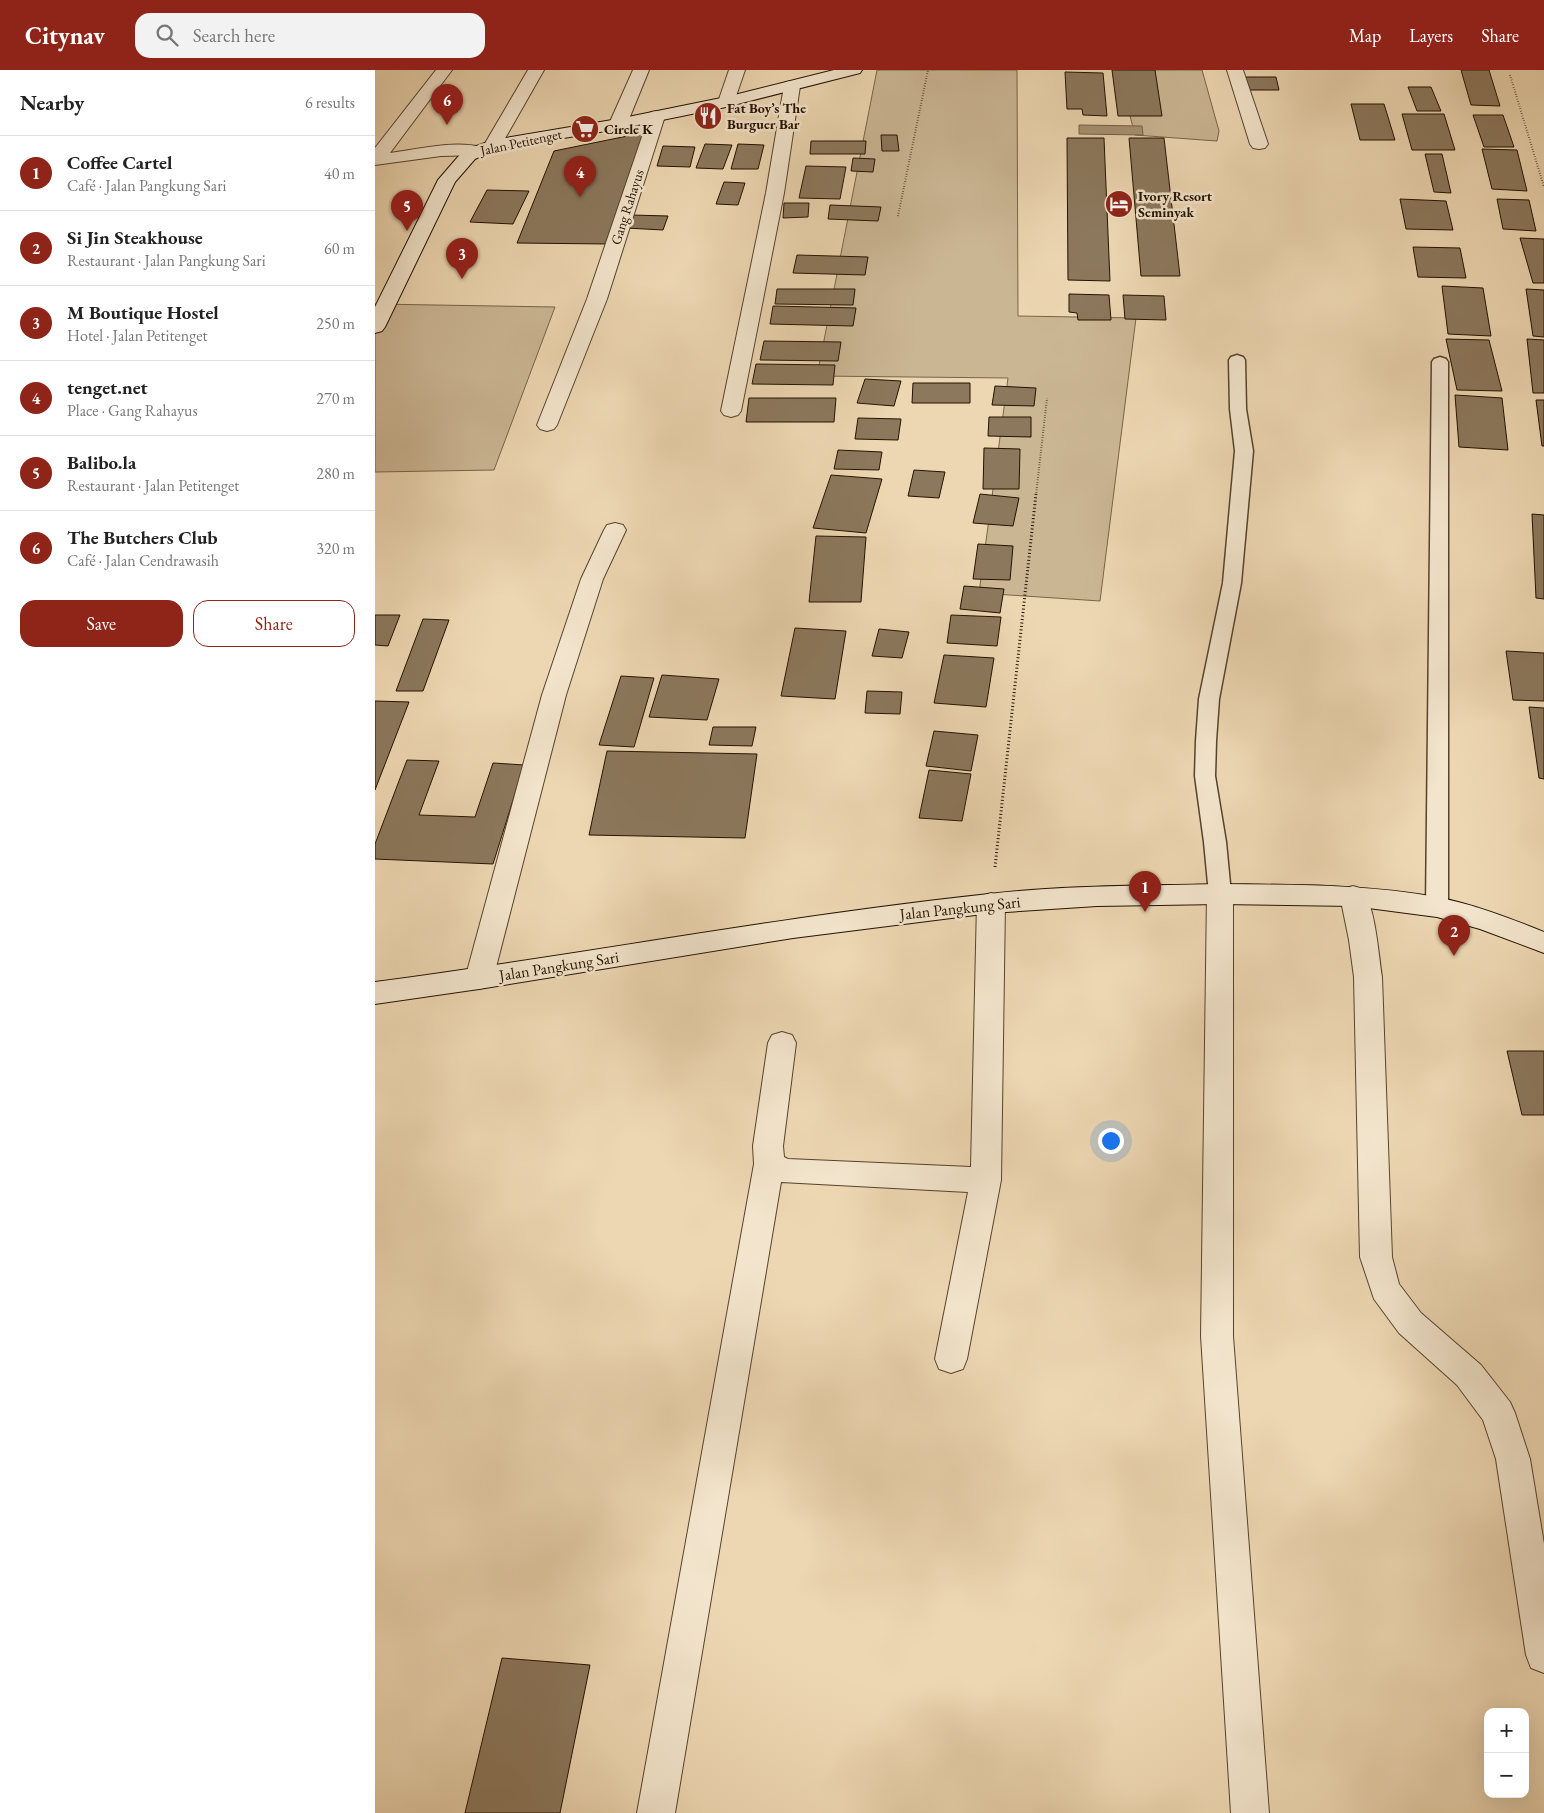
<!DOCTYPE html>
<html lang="en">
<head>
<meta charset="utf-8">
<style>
	body { margin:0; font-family:"EB Garamond",serif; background:#f2f2f2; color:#222 }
	.controls { position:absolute; right:15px; bottom:15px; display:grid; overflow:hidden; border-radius:10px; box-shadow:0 5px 20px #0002 }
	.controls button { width:45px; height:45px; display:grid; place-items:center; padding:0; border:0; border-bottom:1px solid #e0e0e0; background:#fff; color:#222; font:25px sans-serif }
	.you { position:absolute; left:735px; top:1070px; width:18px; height:18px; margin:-12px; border:4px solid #fff; border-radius:50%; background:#1a73e8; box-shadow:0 0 0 8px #1a73e833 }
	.badge { display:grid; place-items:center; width:32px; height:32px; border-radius:50%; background:#8f2418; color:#fff; font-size:16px; font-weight:700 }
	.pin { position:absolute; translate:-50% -41px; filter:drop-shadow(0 1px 2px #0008) }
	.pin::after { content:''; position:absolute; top:26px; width:18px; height:15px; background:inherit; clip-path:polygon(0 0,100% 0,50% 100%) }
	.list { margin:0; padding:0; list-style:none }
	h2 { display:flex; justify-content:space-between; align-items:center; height:65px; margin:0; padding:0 20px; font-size:21px }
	h2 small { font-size:16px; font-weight:400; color:#767676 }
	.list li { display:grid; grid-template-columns:32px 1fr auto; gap:15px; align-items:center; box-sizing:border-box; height:75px; padding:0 20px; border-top:1px solid #e0e0e0 }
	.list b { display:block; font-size:19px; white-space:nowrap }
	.list p { margin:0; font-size:16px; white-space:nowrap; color:#767676 }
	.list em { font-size:16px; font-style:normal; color:#767676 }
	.actions { display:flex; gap:10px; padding:15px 20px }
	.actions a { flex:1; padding:11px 0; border:1px solid #8f2418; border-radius:15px; text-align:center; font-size:18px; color:#8f2418 }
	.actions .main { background:#8f2418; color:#fff }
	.icon { flex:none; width:28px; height:28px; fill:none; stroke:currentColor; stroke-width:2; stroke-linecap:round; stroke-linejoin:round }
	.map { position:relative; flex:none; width:1169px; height:1743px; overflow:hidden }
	header { display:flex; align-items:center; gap:30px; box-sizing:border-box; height:70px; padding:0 25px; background:#8f2418; color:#fff }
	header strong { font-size:24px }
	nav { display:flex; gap:28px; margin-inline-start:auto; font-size:18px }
	.search { width:350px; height:45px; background:#f2f2f2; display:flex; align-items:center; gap:12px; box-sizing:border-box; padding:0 18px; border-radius:15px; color:#767676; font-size:19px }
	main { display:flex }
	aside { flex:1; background:#fff }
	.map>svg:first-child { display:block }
	.green { fill:#cbb694; stroke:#77644a }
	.water { fill:#a89475; stroke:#736046 }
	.building { fill:#8c785d; stroke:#231200 }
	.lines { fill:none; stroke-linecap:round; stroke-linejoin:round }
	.lane-casing { stroke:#56432c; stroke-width:3 }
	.street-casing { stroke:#56432c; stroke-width:2 }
	.secondary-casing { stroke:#231200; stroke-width:2 }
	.path-far1 { stroke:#231200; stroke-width:2; stroke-dasharray:0.5 2; stroke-linecap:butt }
	.path { stroke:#231200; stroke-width:3; stroke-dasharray:1 2.5; stroke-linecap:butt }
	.lane { fill:#f3e5cd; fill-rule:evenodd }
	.street { fill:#f3e5cd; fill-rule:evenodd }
	.secondary { fill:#f3e5cd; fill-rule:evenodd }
	.labels { text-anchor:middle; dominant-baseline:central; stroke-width:5; stroke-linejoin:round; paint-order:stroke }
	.far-poi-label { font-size:14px; font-weight:bold; fill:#231200; stroke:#f3e5cd; text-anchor:start }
	.far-street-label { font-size:14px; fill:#231200; stroke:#f3e5cd }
	.street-label { font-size:16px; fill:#231200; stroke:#f3e5cd }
</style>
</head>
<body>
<header>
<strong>Citynav</strong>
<div class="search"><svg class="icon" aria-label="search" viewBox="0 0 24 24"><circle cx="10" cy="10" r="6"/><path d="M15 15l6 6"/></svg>Search here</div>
<nav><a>Map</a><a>Layers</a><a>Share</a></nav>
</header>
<main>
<aside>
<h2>Nearby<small>6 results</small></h2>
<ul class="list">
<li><span class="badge">1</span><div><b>Coffee Cartel</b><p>Café · Jalan Pangkung Sari</p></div><em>40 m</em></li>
<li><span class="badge">2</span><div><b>Si Jin Steakhouse</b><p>Restaurant · Jalan Pangkung Sari</p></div><em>60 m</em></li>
<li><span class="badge">3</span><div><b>M Boutique Hostel</b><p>Hotel · Jalan Petitenget</p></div><em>250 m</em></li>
<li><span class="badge">4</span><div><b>tenget.net</b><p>Place · Gang Rahayus</p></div><em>270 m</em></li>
<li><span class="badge">5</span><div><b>Balibo.la</b><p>Restaurant · Jalan Petitenget</p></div><em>280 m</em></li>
<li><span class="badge">6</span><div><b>The Butchers Club</b><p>Café · Jalan Cendrawasih</p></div><em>320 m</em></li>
</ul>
<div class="actions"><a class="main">Save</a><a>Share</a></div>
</aside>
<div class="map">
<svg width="1169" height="1743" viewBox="0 0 1169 1743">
	<rect width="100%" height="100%" fill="#edd7b2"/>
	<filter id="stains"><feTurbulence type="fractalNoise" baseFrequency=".004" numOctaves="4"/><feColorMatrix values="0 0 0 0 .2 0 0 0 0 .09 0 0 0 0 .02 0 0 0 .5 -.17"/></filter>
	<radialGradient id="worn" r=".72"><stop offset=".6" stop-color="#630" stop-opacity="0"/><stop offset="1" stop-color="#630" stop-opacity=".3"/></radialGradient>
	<!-- green -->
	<path class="green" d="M502 0H642L643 246 761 248 725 531 604 523 633 308 442 306Z
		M743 0H827L844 61 842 71 760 65Z
		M0 234 180 237 119 400 0 402Z"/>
	<!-- water -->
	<path class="water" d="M704 55 767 56 768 65 704 64Z"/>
	<!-- building -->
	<path class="building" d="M737 0H780L787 46H743Z
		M1086 0H1114L1125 36 1096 35Z
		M690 2 728 3 732 46 708 45 707 39H692Z
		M868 7H901L904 20H870Z
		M1033 17H1056L1066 41H1042Z
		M976 34H1009L1020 70H985Z
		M1027 44H1069L1080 80H1037Z
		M1098 45H1128L1139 77H1109Z
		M272 62 233 174 142 173 179 81Z
		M506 65H522L524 81H507Z
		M692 68H729L735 211 693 210Z
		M754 68H789L805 206H766Z
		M436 71H491L490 84H435Z
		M330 74 357 75 348 99 321 98Z
		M363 74 389 75 383 99H356Z
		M288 76 320 77 315 97 282 96Z
		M1107 79 1142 80 1152 121 1117 119Z
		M1050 84H1067L1076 123 1059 122Z
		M478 88 500 89 498 102 476 101Z
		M431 96 471 97 465 129 424 128Z
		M349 112 370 113 363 135 341 134Z
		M112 120 154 121 138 154 95 152Z
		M1025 129 1071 131 1078 160 1031 159Z
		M1122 129 1154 130 1161 161 1128 159Z
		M409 133H434L433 147 408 148Z
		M455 135 506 137 503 151 453 149Z
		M257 145 293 146 288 160 251 158Z
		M1145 168 1169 169V213H1158Z
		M1038 177 1085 178 1091 208 1043 207Z
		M422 185 493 187 490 205 418 203Z
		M1067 216 1108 218 1116 266 1073 264Z
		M402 219H480L478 235 400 234Z
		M1151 219 1169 220V267L1158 266Z
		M694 224 734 225 736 250H703L702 243 694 242Z
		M748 225 789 226 791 250 750 249Z
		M398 236 481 238 478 256 395 254Z
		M1071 269 1114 270 1127 321 1082 320Z
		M1152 269 1169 270V323H1158Z
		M389 271 466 272 463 291 385 290Z
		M381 294 460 295 458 315 377 314Z
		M490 309 526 311 519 336 482 333Z
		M538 313H595V333H537Z
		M620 316 661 318 659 336 617 335Z
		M1080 325 1127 328 1133 380 1084 377Z
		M374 328H461L459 352H371Z
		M1161 330H1169V376H1167Z
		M614 347H656V367L613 366Z
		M483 348 526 349 523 370 480 369Z
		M609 378 645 379 644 419H608Z
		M463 380 507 382 504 400 459 399Z
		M539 400 570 402 564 428 533 426Z
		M456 405 507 409 491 463 438 458Z
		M605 424 644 428 638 456 598 453Z
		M1157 444 1169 445V529L1161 528Z
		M441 466 491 467 486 532H434Z
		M603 474 638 476 635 510 598 509Z
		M589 516 629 519 625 543 585 539Z
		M0 545H25L13 576 0 575Z
		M576 545 626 547 622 576 572 573Z
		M48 549 74 550 48 621H21Z
		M420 558 471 561 460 629 406 626Z
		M504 559 534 562 527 588 497 586Z
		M1131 581 1169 583V631L1138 630Z
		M569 585 619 588 611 637 559 633Z
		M287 605 344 609 332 650 274 647Z
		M246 606 279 608 259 677 224 675Z
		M492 621 527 622 525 644 490 643Z
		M0 631 34 632 0 720Z
		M1154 637 1169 638V709L1164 708Z
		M338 657H381L377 676 334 675Z
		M559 661 603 665 596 701 551 696Z
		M232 681 382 684 370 768 214 765Z
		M32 690 64 691 44 745 100 747 118 693 149 695 118 794 0 789V774Z
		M554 700 596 704 587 751 544 748Z
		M1132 981H1169V1045H1147Z
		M127 1588 215 1595 185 1743H90Z"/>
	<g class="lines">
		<defs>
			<path id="lane" d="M862 285 868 287 870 290 871 339 878 381 866 513 844 629 841 671 840 706 851 772 856 824 853 830 845 832 837 830 834 824 829 772 820 706 821 671 824 629 848 513 860 381 855 339 854 290 856 287Z
				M1065 287 1071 289 1073 292V837L1070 843 1062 845 1054 843 1051 837 1057 292 1059 289Z"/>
			<path id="street" d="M61 0H77L15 83C44 79 78 70 107 77L110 81 107 85 66 86 0 95V78Z
				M153 0H169L124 79 118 80 112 79 109 75Z
				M258 0H274L252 54 249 58H237L234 54Z
				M354 0H370L359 32 357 36H345L343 32Z
				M852 0H868L893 74 890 78 884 79 878 78 875 74Z
				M417 11 423 12 425 16 409 123 366 341 363 345 356 347 349 345 346 341 391 123 409 16 411 12Z
				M282 41 288 42 290 46 232 229 182 355 179 359 172 361 165 359 162 355 212 229 274 46 276 42Z
				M240 453 248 455 251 460 228 509 191 625 118 909 114 916 104 919 94 916 90 909 167 625 206 509 229 460 232 455Z
				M845 814 855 817 858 824V1266L894 1743H856L826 1266 832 824 835 817Z
				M978 816 988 819C1001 842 1003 881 1007 907L1017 1187 1024 1214 1046 1243 1106 1295 1135 1332 1140 1343 1155 1389 1169 1474V1603L1156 1598 1151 1585 1121 1389 1108 1350 1082 1315 1024 1263 999 1229 985 1187 979 907 974 870 965 826 968 819Z
				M616 823 626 826 630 833 626 1110 592 1289 588 1299 576 1303 564 1299 560 1289 593 1122 406 1112 300 1743H262L379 1094 378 1076 393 973 397 965 407 962 417 965 421 973 408 1076 409 1087 413 1089 596 1097 602 833 606 826Z"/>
			<path id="secondary" d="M459 0H487L485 3 351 37 243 59 122 79 100 89 80 112 10 257 7 261 0 263V237L63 110 88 81 118 70 243 49 351 27Z
				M845 814C917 815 989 814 1061 827 1098 834 1134 848 1169 862V883L1105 859 1062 847 978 836 845 834 722 836 616 843 418 868 104 919 0 934V912C205 885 408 846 614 824 691 815 768 816 845 814Z"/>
		</defs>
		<!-- lane casing -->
		<use href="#lane" class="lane-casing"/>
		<!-- street casing -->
		<use href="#street" class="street-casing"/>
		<!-- secondary casing -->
		<use href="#secondary" class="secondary-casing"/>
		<!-- path-far1 -->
		<path class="path-far1" d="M1135 5 1169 117
			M523 146 553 0
			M661 425 672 328"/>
		<!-- path -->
		<path class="path" d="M620 797 661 424"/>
		<!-- lane -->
		<use href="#lane" class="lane"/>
		<!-- street -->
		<use href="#street" class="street"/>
		<!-- secondary -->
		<use href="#secondary" class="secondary"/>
	</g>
	<!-- icons -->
	<defs>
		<symbol id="restaurant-disc" viewBox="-11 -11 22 22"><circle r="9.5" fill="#8f2418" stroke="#f3e5cd"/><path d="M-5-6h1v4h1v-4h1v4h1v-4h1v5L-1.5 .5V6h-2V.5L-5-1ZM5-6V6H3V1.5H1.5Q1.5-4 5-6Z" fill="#fff"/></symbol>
		<symbol id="supermarket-disc" viewBox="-11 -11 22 22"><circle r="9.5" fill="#8f2418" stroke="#f3e5cd"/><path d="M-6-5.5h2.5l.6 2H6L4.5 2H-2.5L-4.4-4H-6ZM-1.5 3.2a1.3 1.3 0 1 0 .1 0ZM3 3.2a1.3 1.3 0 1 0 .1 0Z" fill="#fff"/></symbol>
		<symbol id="hotel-disc" viewBox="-11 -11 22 22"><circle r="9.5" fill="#8f2418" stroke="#f3e5cd"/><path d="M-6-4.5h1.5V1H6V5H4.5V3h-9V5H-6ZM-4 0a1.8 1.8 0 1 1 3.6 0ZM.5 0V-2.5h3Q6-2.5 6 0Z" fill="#fff"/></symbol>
	</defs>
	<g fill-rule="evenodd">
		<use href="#restaurant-disc" x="317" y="30" width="32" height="32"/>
		<use href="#supermarket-disc" x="194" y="43" width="32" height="32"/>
		<use href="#hotel-disc" x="728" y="118" width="32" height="32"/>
	</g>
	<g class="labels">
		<!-- far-poi labels -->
		<g class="far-poi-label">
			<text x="352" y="38">Fat Boy’s The<tspan x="352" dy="16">Burguer Bar</tspan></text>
			<text x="229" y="59">Circle K</text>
			<text x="763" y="126">Ivory Resort<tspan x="763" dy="16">Seminyak</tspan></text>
		</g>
		<!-- far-street labels -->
		<g class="far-street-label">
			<text transform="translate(146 72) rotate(-12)">Jalan Petitenget</text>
			<text transform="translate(252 137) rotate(-72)">Gang Rahayus</text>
		</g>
		<!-- street labels -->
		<g class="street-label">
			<text transform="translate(585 838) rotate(-6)">Jalan Pangkung Sari</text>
			<text transform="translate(184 896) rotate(-9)">Jalan Pangkung Sari</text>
		</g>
	</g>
	<rect width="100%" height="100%" filter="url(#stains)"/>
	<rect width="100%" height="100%" fill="url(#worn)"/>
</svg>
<div class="controls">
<button>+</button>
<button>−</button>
</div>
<div class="you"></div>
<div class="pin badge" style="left:770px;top:842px">1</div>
<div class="pin badge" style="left:1079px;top:886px">2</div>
<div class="pin badge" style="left:87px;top:209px">3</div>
<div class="pin badge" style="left:205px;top:127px">4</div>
<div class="pin badge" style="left:32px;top:161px">5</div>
<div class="pin badge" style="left:72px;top:55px">6</div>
</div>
</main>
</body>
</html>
